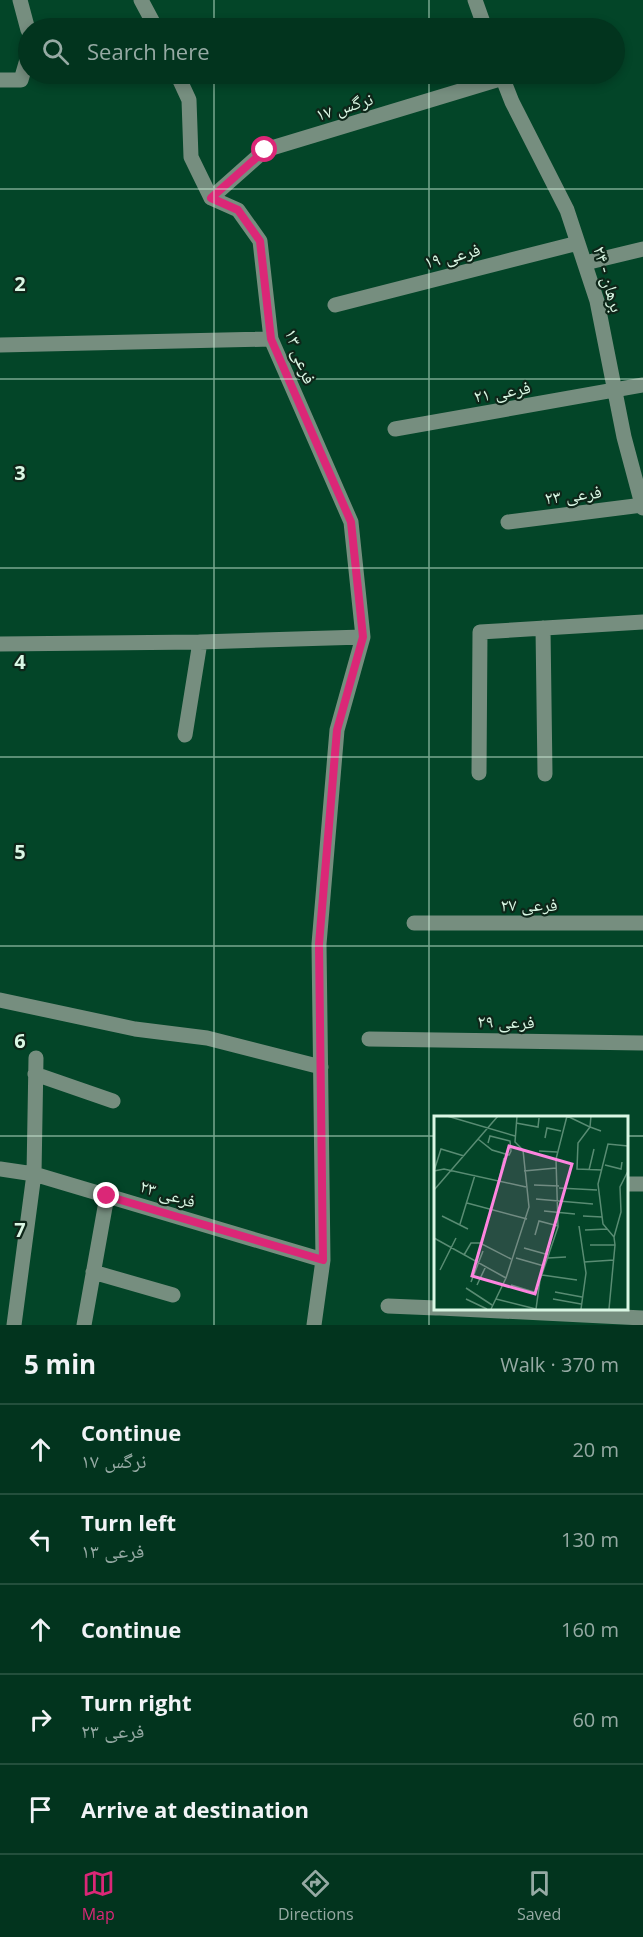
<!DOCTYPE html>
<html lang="en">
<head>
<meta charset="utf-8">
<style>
	body { margin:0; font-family:"Open Sans","Noto Naskh Arabic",sans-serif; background:#0c3c27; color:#f1f3f6 }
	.stop { position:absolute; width:18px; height:18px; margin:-14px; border:4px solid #db2777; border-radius:50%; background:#fff }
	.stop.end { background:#db2777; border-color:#fff; box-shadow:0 2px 6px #0008 }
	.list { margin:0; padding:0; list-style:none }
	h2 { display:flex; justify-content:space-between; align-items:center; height:78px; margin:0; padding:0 24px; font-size:26px }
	h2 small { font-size:20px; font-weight:400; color:#96aaa4 }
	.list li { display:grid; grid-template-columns:39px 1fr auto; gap:18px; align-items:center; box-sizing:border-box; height:90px; padding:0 24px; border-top:2px solid #234f3c }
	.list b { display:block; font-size:22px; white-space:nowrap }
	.list p { margin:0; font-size:20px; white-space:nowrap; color:#96aaa4 }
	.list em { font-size:20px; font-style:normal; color:#96aaa4 }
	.icon { flex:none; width:33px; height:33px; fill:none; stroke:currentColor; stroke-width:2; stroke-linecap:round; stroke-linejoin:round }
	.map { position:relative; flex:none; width:643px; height:1325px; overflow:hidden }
	.search { position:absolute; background:#02341e; box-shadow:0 3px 9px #0003; left:18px; right:18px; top:18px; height:66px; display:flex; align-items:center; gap:15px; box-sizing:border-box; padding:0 21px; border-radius:33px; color:#96aaa4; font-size:22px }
	.sheet { height:528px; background:#02341e }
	nav { display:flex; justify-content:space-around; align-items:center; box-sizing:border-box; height:84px; border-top:2px solid #234f3c; background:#02341e; font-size:16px; color:#96aaa4 }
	nav a { display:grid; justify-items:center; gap:3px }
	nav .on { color:#db2777 }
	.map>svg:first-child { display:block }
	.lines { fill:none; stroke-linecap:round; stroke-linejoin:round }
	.minor { stroke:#768e7f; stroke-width:15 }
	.route { stroke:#db2777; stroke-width:8 }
	.grid { fill:none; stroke:#daf7e4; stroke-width:1.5; stroke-opacity:0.55 }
	.labels { text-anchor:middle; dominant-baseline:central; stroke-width:4.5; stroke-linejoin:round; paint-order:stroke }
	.street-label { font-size:18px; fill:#daf7e4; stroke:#0e2619 }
	.inset-road { fill:none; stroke:#598c73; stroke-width:1.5 }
	.view { fill:#fe85e0; fill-opacity:0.15; stroke:#fe85e0; stroke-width:3 }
	.inset-edge { fill:none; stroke:#daf7e4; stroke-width:3 }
	.grid-label { font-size:20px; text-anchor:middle; font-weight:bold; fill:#daf7e4; stroke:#0e2619; stroke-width:4.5; stroke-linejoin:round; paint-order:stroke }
</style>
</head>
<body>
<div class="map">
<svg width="643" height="1325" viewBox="0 0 643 1325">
	<rect width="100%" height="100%" fill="#034528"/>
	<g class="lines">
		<!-- minor -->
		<path class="minor" d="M20 0 28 30
			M141 0 156 28
			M475 0 485 28
			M177 74 189 100 191 157 211 198 238 210 260 241 271 339 351 522 363 637 337 730 319 944 323 1260 314 1325
			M501 74 512 102 567 210 597 301 624 437 643 508
			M0 80H21L28 56
			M211 198 265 150 503 78
			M585 263 643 249
			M335 305 578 243
			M0 345 271 339
			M395 429 643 385
			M508 522 643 505
			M543 628 545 774
			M0 644 200 642 363 637
			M185 735 200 642
			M479 773 480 632 643 622
			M414 923H643
			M0 1000 135 1029 207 1038 321 1067
			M369 1039 643 1043
			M35 1074 113 1101
			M0 1169 34 1174 323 1260
			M626 1184H643
			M93 1272 173 1295
			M388 1306 436 1308
			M440 1308 643 1318
			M14 1325 34 1174 36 1058
			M84 1325 107 1196"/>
	</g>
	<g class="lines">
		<!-- route -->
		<path class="route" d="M107 1196 323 1260 319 944 337 730 363 637 351 522 271 339 260 241 238 210 211 198 265 150"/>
	</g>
	<!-- grid -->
	<path class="grid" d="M214 0V28M429 0V28M214 74V1325M429 74V1325M0 189H643M0 379H643M0 568H643M0 757H643M0 946H643M0 1136H436M626 1136H643"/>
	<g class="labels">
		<!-- street labels -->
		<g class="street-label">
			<text transform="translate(344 106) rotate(-17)">۱۷ نرگس</text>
			<text transform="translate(452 255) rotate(-14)">فرعی ۱۹</text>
			<text transform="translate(609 279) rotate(74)">۲۴ - برهان</text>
			<text transform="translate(301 356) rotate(69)">فرعی ۱۳</text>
			<text transform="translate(502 391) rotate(-10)">فرعی ۲۱</text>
			<text transform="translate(573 494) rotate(-7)">فرعی ۲۳</text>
			<text x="529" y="904">فرعی ۲۷</text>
			<text transform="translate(506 1021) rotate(1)">فرعی ۲۹</text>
			<text transform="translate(168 1193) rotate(17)">فرعی ۲۳</text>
		</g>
	</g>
	<!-- overview -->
	<g transform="translate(434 1116)">
		<rect width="194" height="194" fill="#034528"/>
		<path class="inset-road" d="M13 0 81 20M133 0 156 11 144 27 143 53 168 54M157 0 156 11 167 15M82 7 104 11 105 2M111 22 113 12 127 15M44 23 58 34 75 39 77 35 76 25 56 20 54 27M105 35 123 36M171 49 187 53 188 46M155 54 160 33M0 55 10 53 92 71M0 55 7 33 30 40M90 55 122 52M65 64 70 42M100 69 125 70M125 72 163 74M0 74 64 0M102 83 159 88M33 87 93 103M110 95 141 98M8 100 34 113M149 100 168 101M26 108 41 59M145 110 152 157 147 193M151 114 173 113M101 119 105 105 124 110M180 121 187 96 186 71 194 55M0 122 72 162M156 129H181M90 132 115 139M30 139 37 127H46L77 143M82 142 110 150M114 142 132 141M150 146 180 144M6 154 22 122M108 159 143 164M37 166 49 135M43 169 52 150M77 169 103 177M32 172 58 189M121 176 148 181M32 183 53 193M62 183 102 193 106 164 124 111 122 43 133 0M119 183 147 188M57 193 72 162 95 91 89 34 81 26 83 0M175 193 181 129 180 121 169 108 164 68 174 28 194 30"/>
		<path class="view" d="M75 30 138 48 101 178 38 160Z"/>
		<rect width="194" height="194" class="inset-edge"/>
	</g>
	<g class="grid-label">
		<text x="20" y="291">2</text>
		<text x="20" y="480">3</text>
		<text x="20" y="669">4</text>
		<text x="20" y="859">5</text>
		<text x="20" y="1048">6</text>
		<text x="20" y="1237">7</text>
	</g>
</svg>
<div class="stop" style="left:265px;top:150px"></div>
<div class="stop end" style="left:107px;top:1196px"></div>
<div class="search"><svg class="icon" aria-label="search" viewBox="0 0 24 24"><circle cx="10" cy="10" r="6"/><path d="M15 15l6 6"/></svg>Search here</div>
</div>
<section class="sheet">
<h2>5 min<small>Walk · 370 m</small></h2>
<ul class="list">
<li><svg class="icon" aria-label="ahead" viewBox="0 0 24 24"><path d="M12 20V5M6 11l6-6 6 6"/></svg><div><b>Continue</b><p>۱۷ نرگس</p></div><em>20 m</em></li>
<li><svg class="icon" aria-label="left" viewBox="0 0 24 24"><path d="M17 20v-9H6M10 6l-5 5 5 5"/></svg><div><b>Turn left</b><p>فرعی ۱۳</p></div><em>130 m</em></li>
<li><svg class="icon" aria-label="ahead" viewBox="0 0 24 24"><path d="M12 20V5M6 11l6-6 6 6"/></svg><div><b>Continue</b></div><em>160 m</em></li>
<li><svg class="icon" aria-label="right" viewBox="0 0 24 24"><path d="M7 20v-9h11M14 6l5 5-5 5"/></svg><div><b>Turn right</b><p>فرعی ۲۳</p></div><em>60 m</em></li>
<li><svg class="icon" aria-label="arrive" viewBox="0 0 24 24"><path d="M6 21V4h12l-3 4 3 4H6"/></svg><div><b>Arrive at destination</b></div></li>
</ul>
</section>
<nav>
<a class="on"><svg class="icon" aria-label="map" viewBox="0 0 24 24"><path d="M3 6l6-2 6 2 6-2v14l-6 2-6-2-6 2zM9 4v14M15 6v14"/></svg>Map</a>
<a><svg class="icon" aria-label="directions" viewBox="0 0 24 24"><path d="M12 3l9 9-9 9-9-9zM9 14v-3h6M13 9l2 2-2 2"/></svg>Directions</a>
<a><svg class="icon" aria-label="saved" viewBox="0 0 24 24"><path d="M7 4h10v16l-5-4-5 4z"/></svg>Saved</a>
</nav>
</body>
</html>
